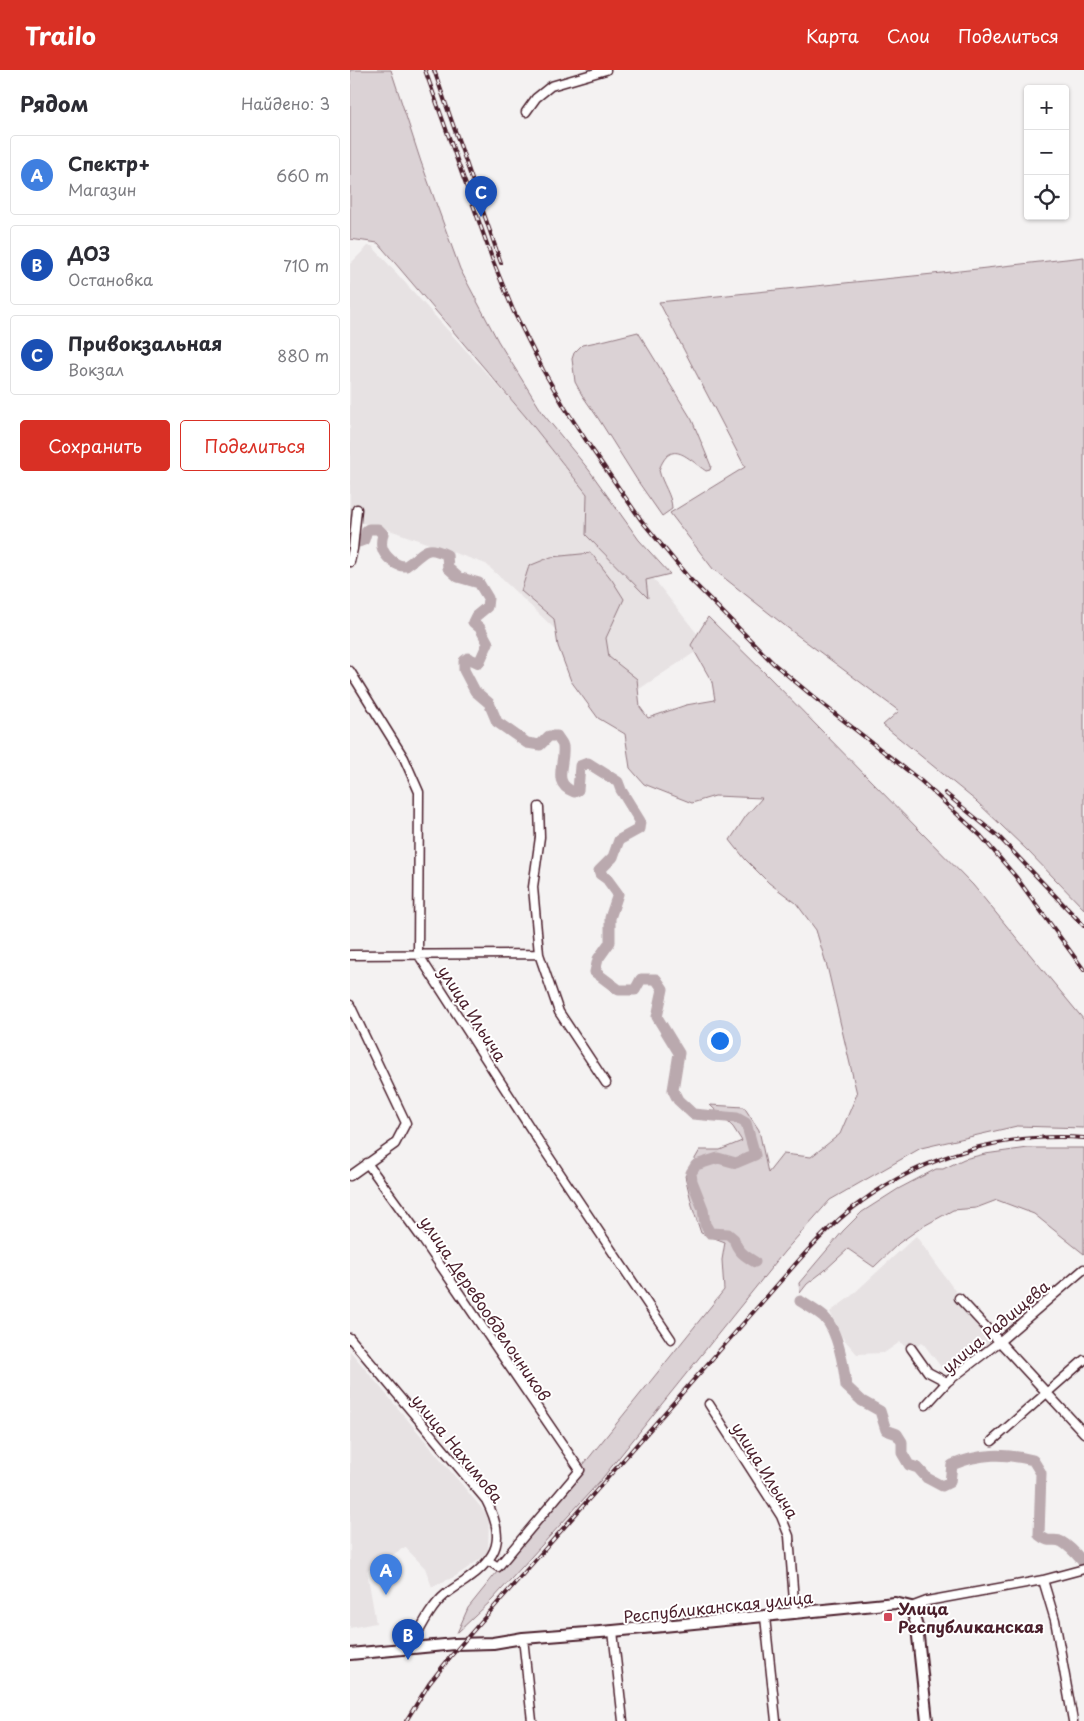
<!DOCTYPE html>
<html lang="ru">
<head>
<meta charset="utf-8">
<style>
	body { margin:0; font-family:"Playpen Sans",sans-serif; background:#f2f2f3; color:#2b2b33 }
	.controls { position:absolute; right:15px; top:15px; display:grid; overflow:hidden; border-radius:5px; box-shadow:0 1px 4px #0004 }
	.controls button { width:45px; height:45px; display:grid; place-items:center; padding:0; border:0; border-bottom:1px solid #e1e1e2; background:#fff; color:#2b2b33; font:25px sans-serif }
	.you { position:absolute; left:369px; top:970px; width:18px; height:18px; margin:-12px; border:4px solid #fff; border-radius:50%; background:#1a73e8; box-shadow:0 0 0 8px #1a73e833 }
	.badge { display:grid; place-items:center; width:32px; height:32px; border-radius:50%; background:#d93025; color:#fff; font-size:16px; font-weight:700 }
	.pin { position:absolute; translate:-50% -41px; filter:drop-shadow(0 1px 2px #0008) }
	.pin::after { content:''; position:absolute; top:26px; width:18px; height:15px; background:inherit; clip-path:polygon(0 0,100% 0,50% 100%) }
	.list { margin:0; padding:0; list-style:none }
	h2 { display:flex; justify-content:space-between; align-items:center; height:65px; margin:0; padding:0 20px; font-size:21px }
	h2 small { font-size:16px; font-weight:400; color:#7c7c81 }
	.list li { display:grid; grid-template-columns:32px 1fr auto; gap:15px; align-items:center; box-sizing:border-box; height:80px; margin:0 10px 10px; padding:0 10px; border:1px solid #e1e1e2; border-radius:5px }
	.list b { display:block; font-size:19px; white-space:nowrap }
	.list p { margin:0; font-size:16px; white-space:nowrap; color:#7c7c81 }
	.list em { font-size:16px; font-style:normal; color:#7c7c81 }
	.actions { display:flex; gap:10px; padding:15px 20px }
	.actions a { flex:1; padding:11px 0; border:1px solid #d93025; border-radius:5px; text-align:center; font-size:18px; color:#d93025 }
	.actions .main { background:#d93025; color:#fff }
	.icon { flex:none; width:28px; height:28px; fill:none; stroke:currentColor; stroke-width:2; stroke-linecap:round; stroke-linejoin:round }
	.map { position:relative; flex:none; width:734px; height:1651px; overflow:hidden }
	header { display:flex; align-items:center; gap:30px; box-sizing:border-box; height:70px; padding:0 25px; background:#d93025; color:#fff }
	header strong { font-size:24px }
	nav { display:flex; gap:28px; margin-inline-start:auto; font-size:18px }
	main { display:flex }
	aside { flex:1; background:#fff }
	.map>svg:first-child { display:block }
	.built { fill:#e7e2e3 }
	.green { fill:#dbd2d5; stroke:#927880 }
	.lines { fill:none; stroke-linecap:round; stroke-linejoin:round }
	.river { stroke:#baa9ae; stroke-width:11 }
	.minor-casing { stroke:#4a1f2b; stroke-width:11 }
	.major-casing { stroke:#4a1f2b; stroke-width:14 }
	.minor { stroke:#fff; stroke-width:8 }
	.major { stroke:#fff; stroke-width:10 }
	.rail-casing { stroke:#4a1f2b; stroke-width:4 }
	.rail { stroke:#fff; stroke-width:2; stroke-dasharray:5.5; stroke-linecap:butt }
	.poi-dot { fill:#d1495b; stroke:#fff; stroke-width:2 }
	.labels { text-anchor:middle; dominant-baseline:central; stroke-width:4; stroke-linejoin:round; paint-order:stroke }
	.street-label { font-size:16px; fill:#4a1f2b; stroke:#fff }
	.poi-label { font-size:16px; font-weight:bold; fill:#4a1f2b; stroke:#fff; text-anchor:start }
</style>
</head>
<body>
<header>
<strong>Trailo</strong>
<nav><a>Карта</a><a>Слои</a><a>Поделиться</a></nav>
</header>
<main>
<aside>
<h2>Рядом<small>Найдено: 3</small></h2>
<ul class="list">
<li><span class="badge" style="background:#3f7fe0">A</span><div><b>Спектр+</b><p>Магазин</p></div><em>660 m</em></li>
<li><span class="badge" style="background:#1a4fb4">B</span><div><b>ДОЗ</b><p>Остановка</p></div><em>710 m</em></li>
<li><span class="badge" style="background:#1a4fb4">C</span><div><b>Привокзальная</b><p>Вокзал</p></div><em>880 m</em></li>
</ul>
<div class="actions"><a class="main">Сохранить</a><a>Поделиться</a></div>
</aside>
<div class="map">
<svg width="734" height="1651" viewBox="0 0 734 1651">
	<rect width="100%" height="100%" fill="#f4f2f2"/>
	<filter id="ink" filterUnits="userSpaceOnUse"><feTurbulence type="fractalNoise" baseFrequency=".02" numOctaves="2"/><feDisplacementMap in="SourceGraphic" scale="10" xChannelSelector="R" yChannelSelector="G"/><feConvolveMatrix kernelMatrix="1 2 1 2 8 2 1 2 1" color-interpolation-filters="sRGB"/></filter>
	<g filter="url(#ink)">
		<!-- built -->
		<path class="built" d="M18 176H22L176 347 356 575 277 627 136 494 34 458 0 450V194Z
			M566 1166 608 1225 604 1229 640 1271 613 1293 595 1302 572 1272 560 1281 550 1272 534 1283 507 1284 492 1267 480 1242 500 1227Z
			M0 1281 139 1447 138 1482 133 1487 106 1506 82 1517 75 1498 55 1477 17 1501 26 1553 0 1558Z"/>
		<!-- green -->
		<path class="green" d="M0 0H41L71 92 110 199 148 271 194 345 239 400 289 470 320 504 296 510 298 528 236 465 237 424 176 347 28 173 0 169Z
			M734 187V839L678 781 626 731 533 655 549 641 443 562 363 499 320 443 395 397 309 232 583 204Z
			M288 262 342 350 361 396 360 400 356 401C338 389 321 367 309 400 312 414 322 425 322 439L312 446 289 413 248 348 232 325 225 312 224 304 222 289 224 283 232 275 256 270Z
			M241 483 262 510 274 529 256 568 259 587 287 609 290 637 298 648 336 635 365 630 362 612 341 575 358 547 419 607 623 815 734 950V1058L667 1056 571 1078 480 1130 434 1182 250 1411 142 1530 107 1563 118 1538 374 1220 372 1190 375 1172 351 1163 343 1139 335 1106 350 1080H370L392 1071 383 1057 360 1035 394 1037 409 1060 418 1103 433 1084 461 1087 490 1064 507 1024 478 900 466 860 446 833 419 813 395 789 380 770 396 746 412 728 365 726 342 733 294 714 280 698 275 664 248 648 221 611 208 576 204 549 171 521 179 496 201 487Z
			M678 1078H734V1184L684 1144 647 1130 626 1138 603 1140 572 1157 549 1173 524 1197 498 1179 474 1201 457 1214 450 1223 449 1213 493 1161 512 1142 548 1119 586 1099H593L614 1089 635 1084Z"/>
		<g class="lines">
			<!-- river -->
			<path class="river" d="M9 472 14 470 17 460 19 459H28L33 464C32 468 31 473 32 477 34 486 46 497 56 496 75 484 73 473 97 485L98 498 108 507 129 513 138 528 137 537 126 546 123 552 130 558 138 573 129 593 118 588 114 591V600L125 621 139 633 147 652 177 673 190 675 199 666H207C209 670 213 673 213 677 215 695 201 713 224 722L228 720 230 696 238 693 268 712 271 720 290 751 289 759 269 770 263 787 249 801 250 804 257 809 268 824 260 848V872L248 889 245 902 269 920H285L291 909H306L313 919 307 947 329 983 323 1020 328 1030 343 1044 387 1048 396 1053 405 1085 386 1093 368 1088 346 1095 341 1103 342 1111 353 1139 355 1154 360 1163 378 1164 384 1169C387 1181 395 1186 405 1192
				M450 1231C458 1236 467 1241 474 1247 488 1261 494 1297 496 1316L512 1331 530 1341 536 1360 547 1364 552 1372V1383L559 1395 568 1398 577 1408 592 1416 600 1412 602 1395C630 1383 655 1383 683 1390L691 1403 689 1465C701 1475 703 1467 712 1472 721 1477 728 1486 734 1493"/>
			<defs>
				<path id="minor" d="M176 42 186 28 201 16 256 0
					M0 492 3 479 7 439
					M0 601 54 688 69 722 68 884 197 1084 321 1269
					M189 737 190 767 183 817 189 884 209 942 256 1013
					M0 885 189 884
					M0 935 56 1053 45 1074 0 1106
					M17 1093 73 1170 230 1400 148 1497 139 1491
					M609 1228 734 1363
					M0 1268 136 1430C156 1468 149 1487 115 1511 109 1515 102 1519 96 1524 80 1537 70 1560 60 1578
					M561 1278 578 1302 597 1312
					M359 1334 431 1446 439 1466 445 1544
					M576 1335 597 1312 649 1272 734 1199
					M642 1371 734 1290
					M693 1510 705 1550 723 1651
					M561 1537 577 1531 693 1510 734 1499
					M415 1547 426 1651
					M263 1561 273 1651
					M173 1568 182 1651"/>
				<path id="major" d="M0 1584 105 1574 143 1573 173 1568 263 1561 545 1533 561 1537 567 1557 577 1651"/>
			</defs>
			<!-- minor casing -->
			<use href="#minor" class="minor-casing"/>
			<!-- major casing -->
			<use href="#major" class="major-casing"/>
			<!-- minor -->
			<use href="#minor" class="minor"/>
			<!-- major -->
			<use href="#major" class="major"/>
			<defs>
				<path id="rail" d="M75 0 143 191 163 240 193 300 215 338 239 375 291 450 338 507 424 594 466 629 571 711 631 766 666 807 734 900
					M84 0 151 193
					M595 723 649 767 734 856
					M56 1651 79 1614 101 1586 449 1190C468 1169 488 1148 511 1132 574 1086 655 1062 734 1068"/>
			</defs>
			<!-- rail casing -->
			<use href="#rail" class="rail-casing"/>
			<!-- rail -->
			<use href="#rail" class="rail"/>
		</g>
	</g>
	<!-- markers -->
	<rect class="poi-dot" x="533" y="1542" width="10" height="10" rx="2.5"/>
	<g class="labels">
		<!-- street labels -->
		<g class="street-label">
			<text transform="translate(123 943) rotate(57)">улица Ильича</text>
			<text transform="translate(136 1238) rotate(56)">улица Деревообделочников</text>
			<text transform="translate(645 1256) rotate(-40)">улица Радищева</text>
			<text transform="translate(108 1378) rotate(51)">улица Нахимова</text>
			<text transform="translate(416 1400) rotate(58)">улица Ильича</text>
			<text transform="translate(368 1536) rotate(-6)">Республиканская улица</text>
		</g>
		<!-- poi labels -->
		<g class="poi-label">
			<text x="548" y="1538">Улица<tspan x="548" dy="18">Республиканская</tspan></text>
		</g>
	</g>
</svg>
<div class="controls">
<button>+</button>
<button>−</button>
<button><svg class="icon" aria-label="locate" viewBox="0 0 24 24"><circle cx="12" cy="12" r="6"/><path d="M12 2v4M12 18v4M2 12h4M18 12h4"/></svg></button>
</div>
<div class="you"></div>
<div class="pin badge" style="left:36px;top:1525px;background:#3f7fe0">A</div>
<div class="pin badge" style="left:58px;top:1590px;background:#1a4fb4">B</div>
<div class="pin badge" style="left:131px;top:147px;background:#1a4fb4">C</div>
</div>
</main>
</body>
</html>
